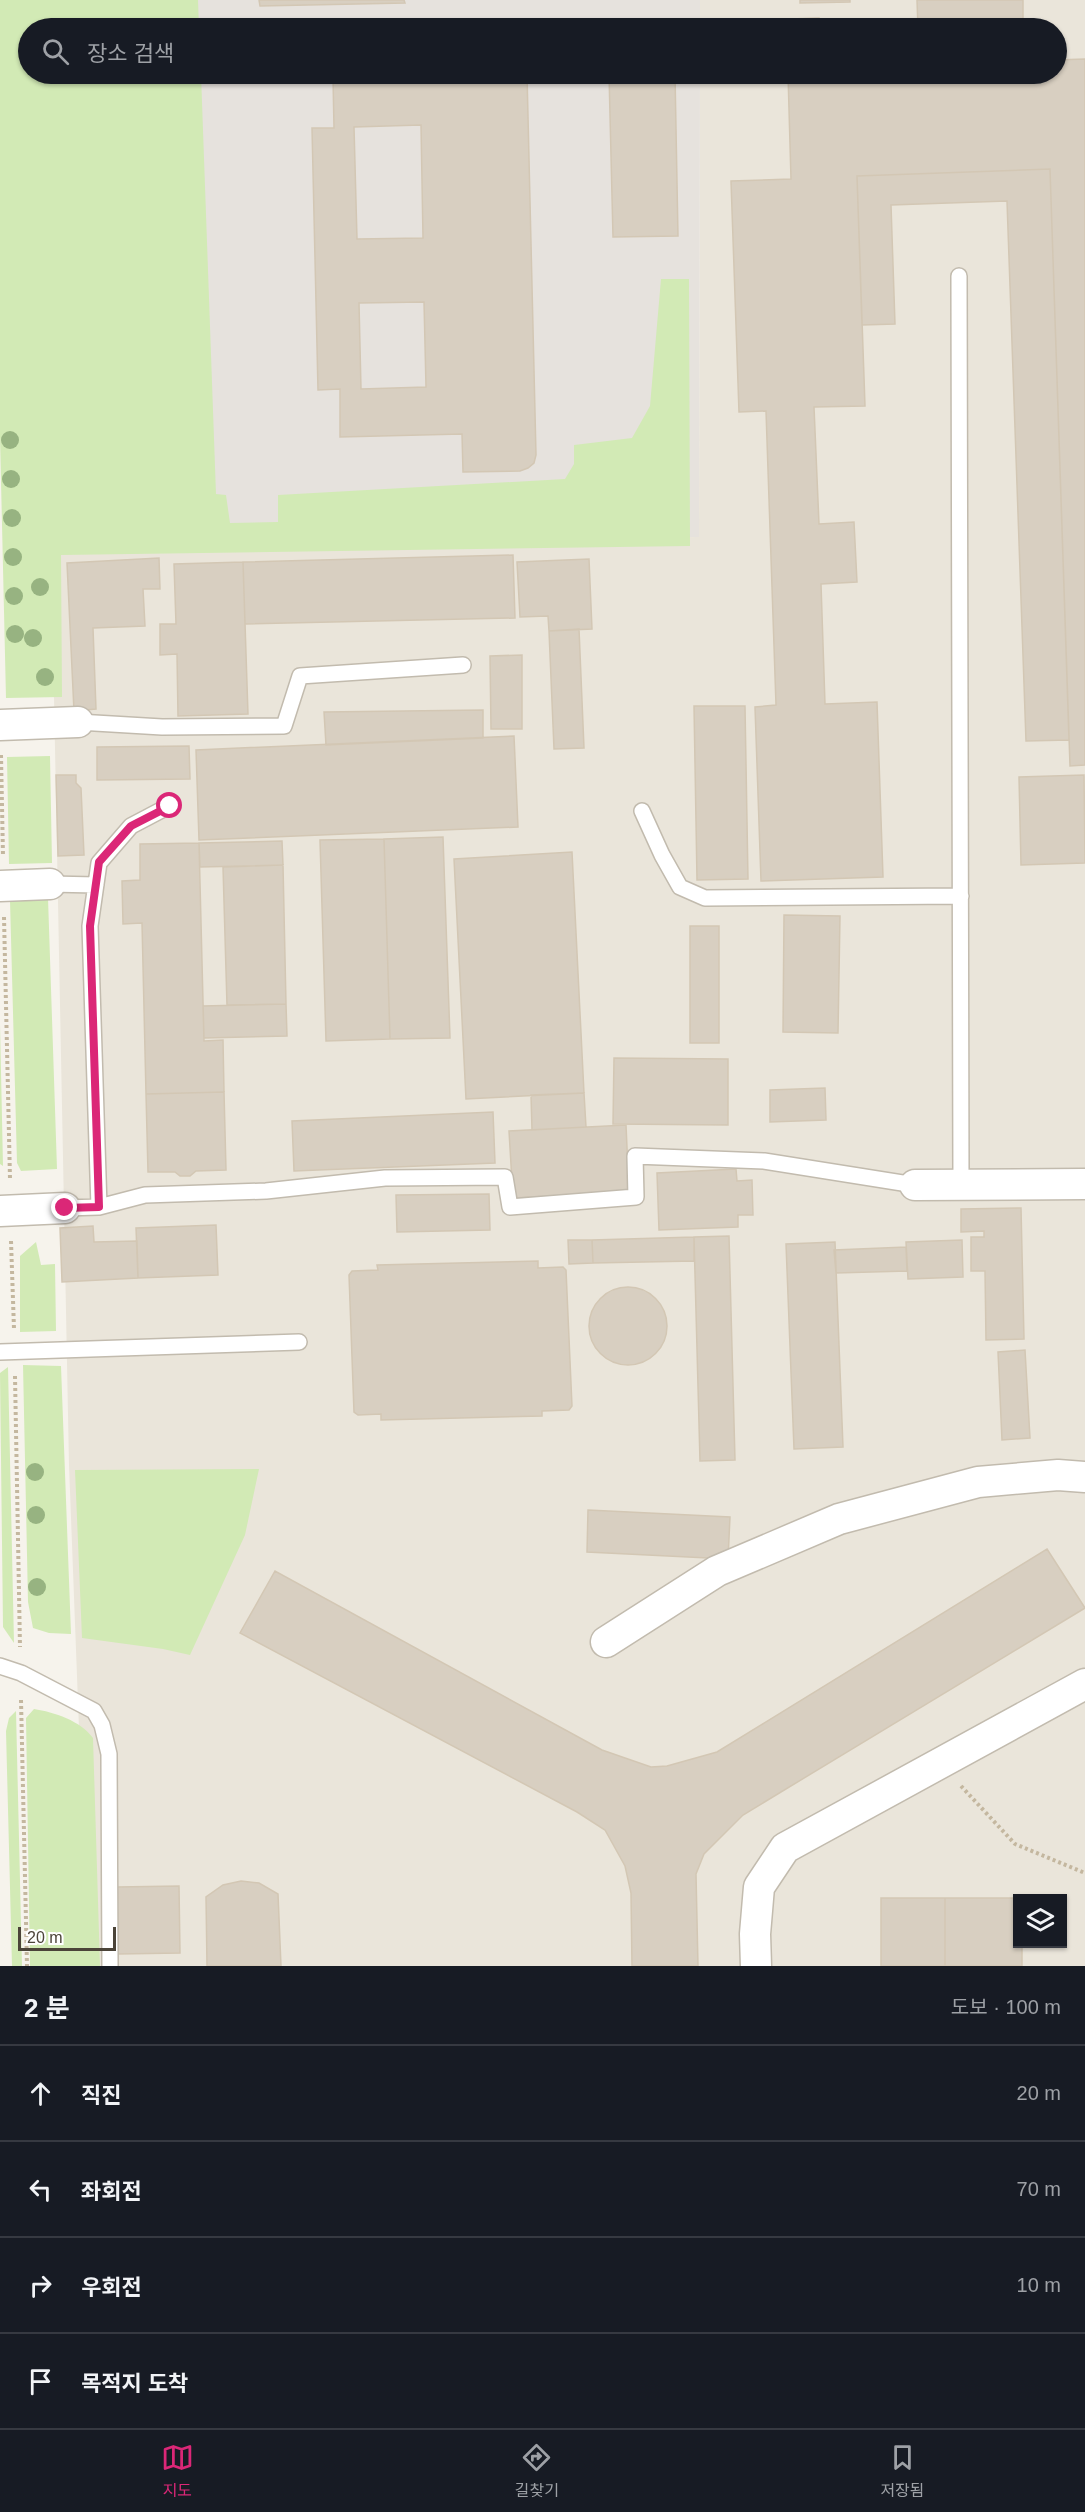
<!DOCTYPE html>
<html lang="ko">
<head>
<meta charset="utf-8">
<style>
	body { margin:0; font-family:Helvetica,"Noto Sans KR",sans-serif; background:#242831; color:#f1f3f6 }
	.controls { position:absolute; right:18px; bottom:18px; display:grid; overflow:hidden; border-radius:0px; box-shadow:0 2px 4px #0004 }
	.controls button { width:54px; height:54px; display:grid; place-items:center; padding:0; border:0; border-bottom:2px solid #363941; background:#171b24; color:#f1f3f6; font:30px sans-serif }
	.scale { position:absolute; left:18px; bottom:15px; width:98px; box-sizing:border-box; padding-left:6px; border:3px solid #4b4439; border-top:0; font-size:16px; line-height:21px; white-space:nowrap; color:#4b4439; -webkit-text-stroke:4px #fff; paint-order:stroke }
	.stop { position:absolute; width:18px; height:18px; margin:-14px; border:4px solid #db2777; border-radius:50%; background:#fff }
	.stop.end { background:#db2777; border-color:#fff; box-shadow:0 2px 6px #0008 }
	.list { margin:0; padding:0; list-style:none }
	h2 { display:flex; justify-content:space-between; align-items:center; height:78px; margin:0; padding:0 24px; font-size:26px }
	h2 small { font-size:20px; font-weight:400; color:#9ea1a6 }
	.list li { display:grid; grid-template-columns:39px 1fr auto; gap:18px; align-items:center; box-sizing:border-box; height:96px; padding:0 24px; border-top:2px solid #363941 }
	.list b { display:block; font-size:22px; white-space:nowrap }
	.list em { font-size:20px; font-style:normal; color:#9ea1a6 }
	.icon { flex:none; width:33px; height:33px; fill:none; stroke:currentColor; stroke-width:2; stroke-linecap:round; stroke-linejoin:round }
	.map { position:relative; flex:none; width:1085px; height:1966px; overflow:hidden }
	.search { position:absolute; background:#171b24; box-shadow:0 2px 4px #0004; left:18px; right:18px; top:18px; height:66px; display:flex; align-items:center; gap:15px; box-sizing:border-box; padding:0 21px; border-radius:33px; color:#9ea1a6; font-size:22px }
	.sheet { height:462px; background:#171b24 }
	nav { display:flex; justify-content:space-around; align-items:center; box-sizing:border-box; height:84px; border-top:2px solid #363941; background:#171b24; font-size:16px; color:#9ea1a6 }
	nav a { display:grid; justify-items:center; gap:3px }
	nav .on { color:#db2777 }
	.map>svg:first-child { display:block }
	.residential { fill:#eae5da; fill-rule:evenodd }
	.industrial { fill:#e6e2dd }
	.green { fill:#d2eab5 }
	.building { fill:#d8cfc1; stroke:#d3c7b4; stroke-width:1.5; fill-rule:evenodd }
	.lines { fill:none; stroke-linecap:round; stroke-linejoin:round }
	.lane-casing { stroke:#c2bbae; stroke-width:18 }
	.street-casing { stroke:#c2bbae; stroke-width:33 }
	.path { stroke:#c4b79f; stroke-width:4; stroke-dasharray:3 3; stroke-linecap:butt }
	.lane { stroke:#fff; stroke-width:15 }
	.street { stroke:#fff; stroke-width:30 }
	.tree { fill:#97b381 }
	.route { stroke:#db2777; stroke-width:8 }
</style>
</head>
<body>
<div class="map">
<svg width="1085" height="1966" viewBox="0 0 1085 1966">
	<rect width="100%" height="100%" fill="#f6f3ec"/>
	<!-- residential -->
	<path class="residential" d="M700 0H1085V1966H88L69 1465 51 543 699 537 700 74H1056V28H700ZM1018 1898H1062V1944H1018Z"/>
	<!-- industrial -->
	<path class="industrial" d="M41 0H700V28H42Z
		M42 74H700L699 537 51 543Z"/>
	<!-- green -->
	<path class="green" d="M0 0H198L199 28H28V74H201L216 494 226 495 230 523 278 522V495L565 479 574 464V445L632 438 650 406 661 279H689L690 546 61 555 62 697 6 698 0 437Z
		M50 756 52 863 9 864 7 757Z
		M48 898 57 1169 21 1171 17 1163 10 900Z
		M0 1024 3 1166 0 1164Z
		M36 1242 41 1265 55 1264 56 1331 20 1332V1256Z
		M23 1365 61 1366 71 1634 49 1633 33 1628 28 1602Z
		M8 1367 14 1643 3 1627 0 1373Z
		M259 1469 245 1535 190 1655 163 1649 82 1638 75 1470Z
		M34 1709C54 1712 81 1721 93 1738L100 1966H30L26 1718Z
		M16 1711 22 1966H12L6 1731 9 1718Z"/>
	<!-- building -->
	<path class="building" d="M259 0H404L405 3 260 6Z
		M800 0H850V2L800 3Z
		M917 0H1023V22L948 24V28H918Z
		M819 18 820 28H791L790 19Z
		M1085 59V765L1070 766 1050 169 857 176 865 406 814 407 819 524 854 522 857 582 821 584 825 704 877 702 883 877 761 881 755 707 776 705 766 411 739 412 731 181 791 179 788 74H1056V60Z
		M527 74 536 455 534 463 528 468 520 471 463 472 462 434 340 437V389L318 390 312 128H334L333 79ZM421 125 423 238 357 239 354 127ZM424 302 426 387 361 389 359 303Z
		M609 74H675L678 236 613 237Z
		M1050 169 1069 740 1026 741 1007 201 891 205 895 324 862 325 857 176Z
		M513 555 515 618 245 624 243 562Z
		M159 558 160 589H143L145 626 93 628 96 709 74 711 67 563Z
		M589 559 592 629 549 631 548 616 520 617 517 562Z
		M243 562 248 714 178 716 177 654 160 655V624H176L174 564Z
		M579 629 584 748 554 749 549 631Z
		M522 655V729H491L490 656Z
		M694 706H745L748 879 697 880Z
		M483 710V738L326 745 324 712Z
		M514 736 518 827 199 840 196 750Z
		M189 746 190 779 97 780V747Z
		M56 775H76V783L81 788 84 855 58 856Z
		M1084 775 1085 863 1021 865 1019 777Z
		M443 837 450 1038 390 1039 384 839Z
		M384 839 390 1039 326 1041 320 840Z
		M282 841 283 865 200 867 199 843Z
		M199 843 204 1041 223 1040 224 1092 146 1094 142 923 123 924 122 881 140 880V844Z
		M572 852 584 1093 466 1099 454 859Z
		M283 865 286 1004 227 1005 223 867Z
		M784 915 840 916 838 1033 783 1032Z
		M690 926H719V1043H690Z
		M286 1004 287 1036 204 1038 203 1006Z
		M614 1058 728 1059V1125L613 1124Z
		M825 1088 826 1120 770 1122V1090Z
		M224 1092 226 1170 196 1171 190 1176H180L175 1172H148L146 1094Z
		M584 1093 586 1127 532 1130 531 1095Z
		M493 1112 495 1163 294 1171 292 1121Z
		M626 1125 629 1192 513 1198 509 1131Z
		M736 1169 737 1181 752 1180 753 1215H738V1227L659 1230 657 1173Z
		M489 1194 490 1230 397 1232 396 1195Z
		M1021 1208 1024 1339 986 1340 985 1271H971V1237H984V1231L961 1232V1209Z
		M216 1225 218 1275 138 1278 136 1228Z
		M93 1226 94 1242 137 1241 138 1278 62 1282 60 1228Z
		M729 1236 735 1460 700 1461 694 1237Z
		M694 1237V1261L593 1263 592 1240Z
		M568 1240H592L593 1263 569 1264Z
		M962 1240 963 1277 908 1279 906 1242Z
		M835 1242 843 1447 794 1449 786 1244Z
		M906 1247 907 1271 836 1273 834 1250Z
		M538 1261V1268L563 1267 566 1270 572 1406 569 1410 542 1411V1416L381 1420V1414L358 1415 354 1412 349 1275 352 1271 378 1270 377 1265Z
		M589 1326a39 39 0 1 1 78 0a39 39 0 1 1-78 0Z
		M1025 1350 1030 1438 1002 1440 998 1352Z
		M588 1510 730 1517 728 1559 587 1552Z
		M1047 1549 1085 1608 743 1815 704 1854 696 1874 698 1966H632L631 1893 625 1866 605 1830 577 1812 240 1633 275 1571 602 1750 651 1767 667 1766 717 1752Z
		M241 1881 259 1883 278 1894 281 1966H207L206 1897 223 1885Z
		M179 1886 180 1953 118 1954 117 1887Z
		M881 1898H945V1966H881Z
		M945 1898H1022H1018V1944H1022V1966H945Z"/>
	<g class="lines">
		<defs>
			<path id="lane" d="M959 276 961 1184
				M78 722 162 727 284 726 300 676 463 665
				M642 811 662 855 680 887 705 898 961 896
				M50 884 96 885
				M99 1207 90 926 99 863 131 826 169 806
				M65 1208 99 1207 145 1195 266 1191 385 1178 505 1177 510 1207 636 1197 635 1156 764 1161 915 1185
				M0 1352 299 1342
				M0 1666 21 1673 94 1711 102 1725 109 1754 110 1966"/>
			<path id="street" d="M0 725 78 722
				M0 886 50 884
				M915 1185 1085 1184
				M0 1211 65 1208
				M606 1642 717 1571 839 1519 978 1482 1058 1475 1085 1477
				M756 1966 755 1934 759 1887 785 1848 1085 1684"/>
		</defs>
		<!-- lane casing -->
		<use href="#lane" class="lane-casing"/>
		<!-- street casing -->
		<use href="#street" class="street-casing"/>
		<!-- path -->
		<path class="path" d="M1 755 3 856
			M4 917 10 1179
			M11 1241 14 1329
			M15 1376 20 1647
			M21 1700 27 1966
			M961 1786 1015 1844 1085 1873"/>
		<!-- lane -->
		<use href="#lane" class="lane"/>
		<!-- street -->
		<use href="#street" class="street"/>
	</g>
	<!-- trees -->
	<g class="tree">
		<circle cx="10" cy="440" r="9"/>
		<circle cx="11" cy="479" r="9"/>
		<circle cx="12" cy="518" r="9"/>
		<circle cx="13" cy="557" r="9"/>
		<circle cx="40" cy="587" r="9"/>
		<circle cx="14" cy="596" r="9"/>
		<circle cx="15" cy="634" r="9"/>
		<circle cx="33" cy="638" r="9"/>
		<circle cx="45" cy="677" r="9"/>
		<circle cx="35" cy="1472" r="9"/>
		<circle cx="36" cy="1515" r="9"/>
		<circle cx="37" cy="1587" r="9"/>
	</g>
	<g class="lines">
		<!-- route -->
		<path class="route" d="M65 1208 99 1207 90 926 99 862 131 826 170 806"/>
	</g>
</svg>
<div class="controls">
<button><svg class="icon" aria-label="layers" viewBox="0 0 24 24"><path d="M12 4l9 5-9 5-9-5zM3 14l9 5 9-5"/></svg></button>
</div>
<div class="scale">20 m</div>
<div class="stop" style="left:170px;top:806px"></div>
<div class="stop end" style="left:65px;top:1208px"></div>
<div class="search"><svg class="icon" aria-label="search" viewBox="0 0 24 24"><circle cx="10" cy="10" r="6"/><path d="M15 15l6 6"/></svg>장소 검색</div>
</div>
<section class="sheet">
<h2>2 분<small>도보 · 100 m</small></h2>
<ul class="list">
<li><svg class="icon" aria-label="ahead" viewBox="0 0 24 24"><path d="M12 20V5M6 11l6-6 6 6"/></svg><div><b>직진</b></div><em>20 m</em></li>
<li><svg class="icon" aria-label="left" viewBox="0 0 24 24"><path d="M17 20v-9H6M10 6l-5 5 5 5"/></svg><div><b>좌회전</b></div><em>70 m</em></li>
<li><svg class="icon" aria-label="right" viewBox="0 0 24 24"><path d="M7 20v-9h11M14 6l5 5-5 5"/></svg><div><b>우회전</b></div><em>10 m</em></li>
<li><svg class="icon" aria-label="arrive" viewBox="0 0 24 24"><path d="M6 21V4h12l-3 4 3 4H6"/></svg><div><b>목적지 도착</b></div></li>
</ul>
</section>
<nav>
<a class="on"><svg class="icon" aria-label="map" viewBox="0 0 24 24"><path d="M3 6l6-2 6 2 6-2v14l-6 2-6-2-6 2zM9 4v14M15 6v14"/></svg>지도</a>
<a><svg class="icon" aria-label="directions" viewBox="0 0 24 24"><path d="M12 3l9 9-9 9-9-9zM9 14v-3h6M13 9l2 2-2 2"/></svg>길찾기</a>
<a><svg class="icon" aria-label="saved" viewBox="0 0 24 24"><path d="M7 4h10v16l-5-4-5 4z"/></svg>저장됨</a>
</nav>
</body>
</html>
